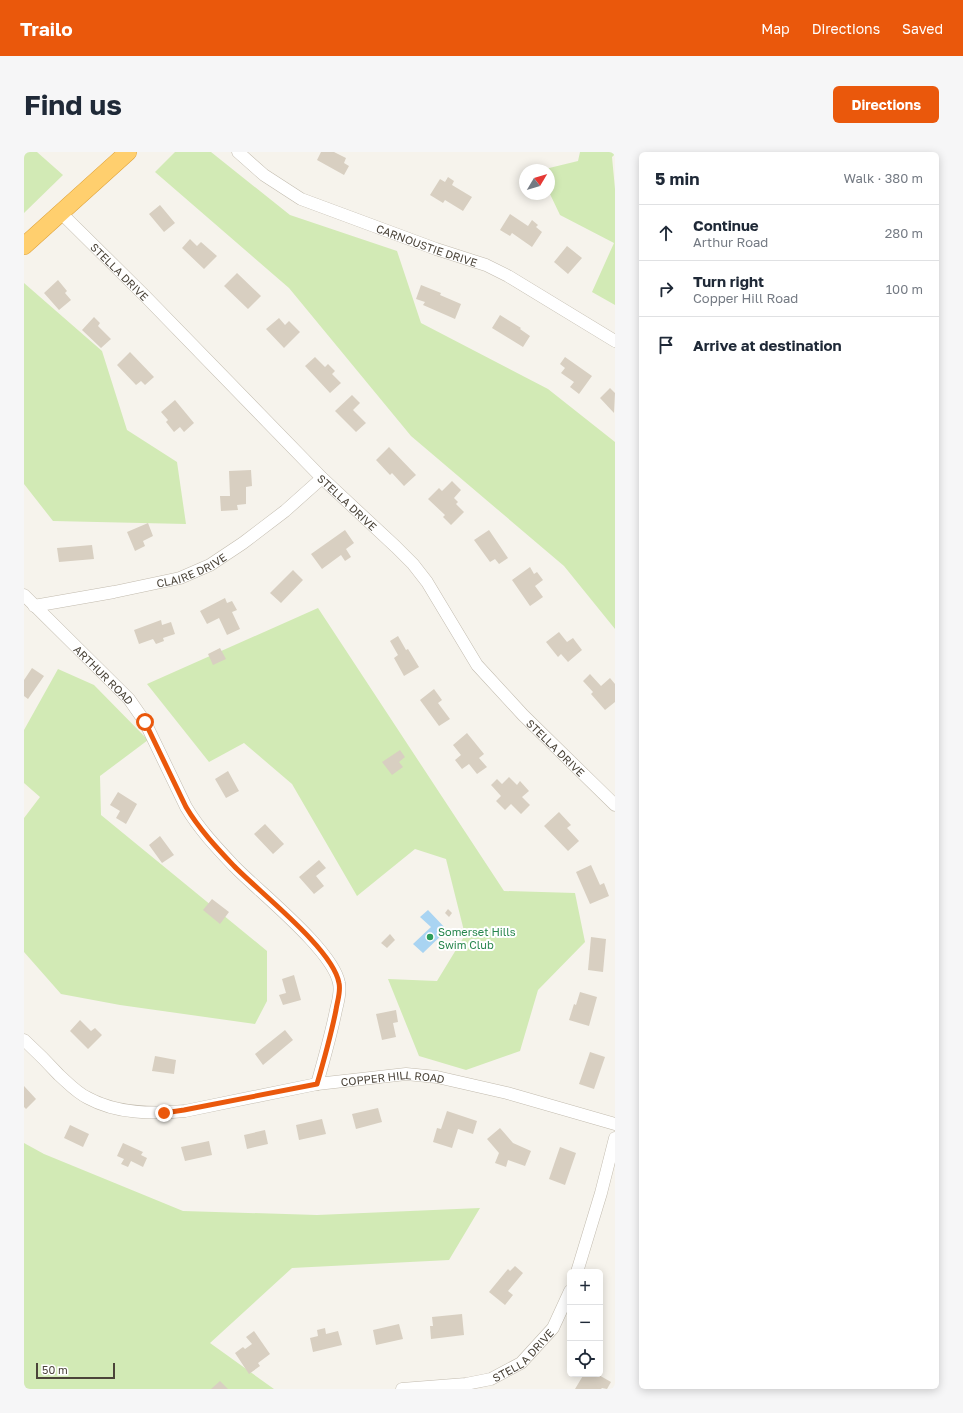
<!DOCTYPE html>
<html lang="en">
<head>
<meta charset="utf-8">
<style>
	body { margin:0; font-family:"Golos Text",sans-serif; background:#f6f6f7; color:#1f2937 }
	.controls { position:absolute; right:12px; bottom:12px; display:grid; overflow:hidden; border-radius:6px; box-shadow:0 2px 10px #0003 }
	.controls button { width:36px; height:36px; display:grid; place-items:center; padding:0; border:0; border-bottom:1px solid #e0e1e3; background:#fff; color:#1f2937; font:20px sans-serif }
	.compass { position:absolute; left:495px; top:12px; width:36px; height:36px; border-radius:50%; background:#fff; box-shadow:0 2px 10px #0003; rotate:52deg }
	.scale { position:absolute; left:12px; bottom:10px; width:79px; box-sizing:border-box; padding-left:4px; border:2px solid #4b4439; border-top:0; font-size:11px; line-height:14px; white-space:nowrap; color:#4b4439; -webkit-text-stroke:3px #fff; paint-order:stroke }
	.stop { position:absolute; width:12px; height:12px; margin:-9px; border:3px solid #ea580c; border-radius:50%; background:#fff }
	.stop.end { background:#ea580c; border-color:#fff; box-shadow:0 1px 4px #0008 }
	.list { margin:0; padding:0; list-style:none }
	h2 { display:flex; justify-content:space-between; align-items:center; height:52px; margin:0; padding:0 16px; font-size:17px }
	h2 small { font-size:13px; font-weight:400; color:#747a83 }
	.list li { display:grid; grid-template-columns:26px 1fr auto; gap:12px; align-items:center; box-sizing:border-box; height:56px; padding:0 16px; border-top:1px solid #e0e1e3 }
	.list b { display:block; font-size:15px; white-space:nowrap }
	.list p { margin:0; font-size:13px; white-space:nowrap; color:#747a83 }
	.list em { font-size:13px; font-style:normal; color:#747a83 }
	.icon { flex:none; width:22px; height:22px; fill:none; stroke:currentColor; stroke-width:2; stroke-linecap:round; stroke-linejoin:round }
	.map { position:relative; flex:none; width:591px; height:1237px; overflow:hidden; border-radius:6px }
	header { display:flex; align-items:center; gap:24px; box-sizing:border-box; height:56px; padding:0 20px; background:#ea580c; color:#fff }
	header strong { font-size:19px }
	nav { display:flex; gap:22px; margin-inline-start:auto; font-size:14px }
	.intro { display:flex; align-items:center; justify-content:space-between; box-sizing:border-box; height:96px; padding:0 24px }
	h1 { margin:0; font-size:28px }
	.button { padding:10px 18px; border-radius:6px; background:#ea580c; color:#fff; font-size:14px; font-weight:700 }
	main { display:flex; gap:24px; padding:0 24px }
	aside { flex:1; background:#fff; border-radius:6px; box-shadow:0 2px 10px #0003 }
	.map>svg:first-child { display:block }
	.green { fill:#d2eab5 }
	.water { fill:#a9d4f2 }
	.building { fill:#d8cfc1 }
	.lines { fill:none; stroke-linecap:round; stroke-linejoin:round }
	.minor-casing { stroke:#c2bbae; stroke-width:13 }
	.highway-casing { stroke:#e0a43c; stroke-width:18 }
	.minor { stroke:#fff; stroke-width:12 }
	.highway { stroke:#ffcf6e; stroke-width:17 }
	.route { stroke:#ea580c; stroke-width:5 }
	.leisure-dot { fill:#2e9e5b; stroke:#fff; stroke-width:1.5 }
	.labels { text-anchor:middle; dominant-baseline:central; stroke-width:4; stroke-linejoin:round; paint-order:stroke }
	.street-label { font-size:11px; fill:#4b4439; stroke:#fff }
	.leisure-label { font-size:11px; fill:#27864d; stroke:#fff; text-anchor:start }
</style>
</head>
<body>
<header>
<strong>Trailo</strong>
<nav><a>Map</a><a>Directions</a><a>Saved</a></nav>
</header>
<div class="intro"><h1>Find us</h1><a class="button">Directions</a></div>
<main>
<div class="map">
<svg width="591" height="1237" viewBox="0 0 591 1237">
	<rect width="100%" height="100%" fill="#f6f3ec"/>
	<!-- green -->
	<path class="green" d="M0 0H13L39 23 0 61Z
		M151 0H187L266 63 373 99 397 171 524 237 591 290V477L540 414 387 284 265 136 131 20Z
		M556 0H591V2L588 5 591 37V153L568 140 590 91 536 63 525 40V18H517L554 9Z
		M0 131 78 199 103 278 153 310 162 372 29 369 0 332Z
		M294 456 480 739 551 741 561 790 514 838 496 899 442 918 395 904 364 827 413 829 441 783 422 707 391 697 333 744 268 632 220 591 185 610 123 532Z
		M34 517 70 533 124 588 76 624 77 663 243 799V849L231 872 96 853 37 842 0 800V666L16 645 0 631V578Z
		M0 991 20 1002 159 1059 293 1063 456 1056 425 1108 268 1116 186 1191 250 1237H0Z"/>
	<!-- water -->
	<path class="water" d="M404 758 423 778 399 801 389 792 407 775 396 765Z"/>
	<!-- building -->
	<path class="building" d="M297 0H310L322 6 320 11 325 14 320 23 293 8Z
		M424 25 430 29 428 33 448 45 439 59 421 48 419 51 406 43 416 27 421 30Z
		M136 53 151 71 140 80 125 62Z
		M486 62 504 74 508 68 514 73 512 75 518 80 508 95 488 81 486 84 476 78Z
		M166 87 173 94 177 90 193 104 180 117 158 96Z
		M543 94 558 106 544 122 530 110Z
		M213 121 237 144 224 157 200 134Z
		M34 128 43 139 41 141 47 148 35 158 20 141Z
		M397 133 417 141 416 143 437 152 431 167 399 153 401 150 392 147Z
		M476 163 497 176 496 177 506 184 499 195 468 176Z
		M70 165 76 171 74 174 87 187 77 196 58 178Z
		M255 166 261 173 265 169 276 180 260 196 242 177Z
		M106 200 130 225 121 233 117 229 112 233 93 213Z
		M291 205 301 215 304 212 311 219 308 222 317 231 306 241 281 214Z
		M541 205 568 224 555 242 546 235 550 230 537 221 541 216 536 212Z
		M586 236 591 241 590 261 576 246Z
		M328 243 336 251 329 258 342 271 332 280 311 259Z
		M151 248 170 271 160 280 156 275 150 280 142 270 144 268 137 260Z
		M365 295 392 323 380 334 368 321 366 323 352 308Z
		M227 318 228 334 222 335V352L213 353 214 358 197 359 196 344H206L205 319Z
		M428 329 437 338 430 346 434 350 432 352 440 360 427 373 419 365 421 363 404 347 415 336 418 339Z
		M124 371 129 384 119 389 121 394 111 399 103 380Z
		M321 378 330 391 322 397 327 405 321 409 317 403 298 417 287 402Z
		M465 378 484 406 475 412 471 407 466 410 450 388Z
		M68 393 70 407 35 410 33 396Z
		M506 415 510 422 513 420 519 428 511 434 519 445 506 454 488 428Z
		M269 418 279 428 257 451 246 441Z
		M201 446 203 451 208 449 213 458 208 460 216 477 203 483 195 466 183 472 176 459Z
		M137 468 138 473 147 470 151 482 139 486 140 489 132 492 129 487 115 492 110 478Z
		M535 480 543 490 549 486 558 498 544 510 537 502 534 505 522 490Z
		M374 484 382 498 384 497 395 515 380 524 370 506 374 503 366 489Z
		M196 496 202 507 189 513 184 502Z
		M8 516 20 524 4 547 0 544V528Z
		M566 522 577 534 586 526 591 532V550L581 558 567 542 569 540 559 529Z
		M410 537 418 548 414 551 426 567 415 574 396 548Z
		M443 581 460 602 455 606 463 615 453 622 445 612 438 617 431 608 437 603 429 593Z
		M376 598 381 605 375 610 379 615 368 623 358 610Z
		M204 619 215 639 202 646 191 627Z
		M485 625 493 633 496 629 505 639 498 645 506 653 497 662 487 652 481 658 472 649 477 644 467 633 473 627 478 632Z
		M94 640 113 652 102 672 92 666 96 659 86 653Z
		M535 660 547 673 543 676 555 689 544 699 520 674Z
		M241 672 260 692 249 702 230 682Z
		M136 684 150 703 138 711 125 693Z
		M295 708 302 716 292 724 300 734 290 742 275 725Z
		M567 713 576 733 580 731 585 744 566 752 552 720Z
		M188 747 205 760 196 772 179 758Z
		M424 757 428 761 425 765 421 761Z
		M366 782 371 788 363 796 357 791Z
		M567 785 582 787 579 820 564 818Z
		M270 823 277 848 259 853 255 843 262 841 258 827Z
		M556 840 573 845 565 874 545 868 550 852 552 853Z
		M372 858 374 870 369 871 372 885 358 888 352 862Z
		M56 868 67 879 71 876 78 883 64 897 46 879Z
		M261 878 269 888 239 913 231 902Z
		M566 900 581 905 570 937 555 932Z
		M131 904 152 908 150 922 128 919Z
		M0 934 12 947 2 957 0 955Z
		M354 956 358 970 332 977 328 962Z
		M423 959 453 969 449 982 434 977 428 996 409 990 413 976 417 977Z
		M298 967 302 982 275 988 272 973Z
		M46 973 65 982 59 995 40 986Z
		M476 976 489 991 507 999 501 1014 484 1008 482 1015 471 1011 475 1001 463 987Z
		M241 978 244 992 223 997 220 983Z
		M185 989 188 1003 161 1009 157 995Z
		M99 991 119 1000 117 1003 123 1006 119 1015 107 1009 104 1015 97 1012 100 1007 93 1004Z
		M536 995 552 1001 541 1033 525 1027Z
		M491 1114 499 1121 484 1139 489 1143 481 1153 465 1140 484 1117 486 1119Z
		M438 1162 440 1183 407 1187 406 1174H409L408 1165Z
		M375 1172 379 1187 352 1193 349 1178Z
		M301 1176 302 1182 314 1179 318 1193 289 1200 286 1186 294 1184 293 1178Z
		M230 1179 246 1202 234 1211 236 1214 225 1222 211 1201 219 1195 221 1197 228 1192 222 1185Z
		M560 1222H573L587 1230 583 1237 578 1236 577 1237H551Z
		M196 1229 204 1237H187Z"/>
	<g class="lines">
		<defs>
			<g id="minor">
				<path id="s1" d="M214 0 240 23 277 47 412 97 462 113 484 124 591 189"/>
				<path id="s2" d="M37 61 121 144 298 326 372 395 389 412 403 430 453 513 499 563 591 653"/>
				<path id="s3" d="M0 443 105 547 121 570 162 655C175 677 193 696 210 714 235 740 309 798 315 831 317 840 314 850 312 858 307 883 300 907 293 932"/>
				<path id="s4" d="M10 454 90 440 156 426 186 413 219 391 261 359 298 326"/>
				<path id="s5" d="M0 888C12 899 24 911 35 923 44 931 53 941 64 946 93 962 129 962 161 959L293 932 382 922 413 925 483 941 591 972"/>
				<path d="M553 1120 577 1041 591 986"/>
				<path id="s6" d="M378 1237 442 1232 467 1227 497 1211 529 1176 546 1139"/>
			</g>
			<path id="highway" d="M0 94 104 0"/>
		</defs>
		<!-- minor casing -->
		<use href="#minor" class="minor-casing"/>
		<!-- highway casing -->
		<use href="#highway" class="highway-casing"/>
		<!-- minor -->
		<use href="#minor" class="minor"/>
		<!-- highway -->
		<use href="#highway" class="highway"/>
	</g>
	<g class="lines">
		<!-- route -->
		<path class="route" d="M121 570 162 655C175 677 193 696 210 714 235 740 309 797 315 831 317 840 313 850 312 858 307 883 300 908 293 932L160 958 140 961"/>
	</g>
	<!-- markers -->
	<circle class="leisure-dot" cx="406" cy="785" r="4"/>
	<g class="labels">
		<!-- street labels -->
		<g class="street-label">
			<text stroke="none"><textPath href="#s1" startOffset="213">CARNOUSTIE DRIVE</textPath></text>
			<text stroke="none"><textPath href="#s2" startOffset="83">STELLA DRIVE</textPath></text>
			<text stroke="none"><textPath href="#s2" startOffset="407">STELLA DRIVE</textPath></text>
			<text stroke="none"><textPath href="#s4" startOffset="162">CLAIRE DRIVE</textPath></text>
			<text stroke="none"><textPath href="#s3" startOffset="113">ARTHUR ROAD</textPath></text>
			<text stroke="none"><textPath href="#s2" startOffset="731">STELLA DRIVE</textPath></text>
			<text stroke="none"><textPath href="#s5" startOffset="397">COPPER HILL ROAD</textPath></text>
			<text stroke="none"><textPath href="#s6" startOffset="130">STELLA DRIVE</textPath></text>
		</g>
		<!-- leisure labels -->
		<g class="leisure-label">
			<text x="414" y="779">Somerset Hills<tspan x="414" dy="13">Swim Club</tspan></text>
		</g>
	</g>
</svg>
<div class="controls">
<button>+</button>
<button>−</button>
<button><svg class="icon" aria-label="locate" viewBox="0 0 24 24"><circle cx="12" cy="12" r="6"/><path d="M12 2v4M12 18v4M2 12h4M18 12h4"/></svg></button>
</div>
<svg class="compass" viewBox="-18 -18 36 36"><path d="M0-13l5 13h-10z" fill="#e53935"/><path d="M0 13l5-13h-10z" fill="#747a83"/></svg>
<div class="scale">50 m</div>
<div class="stop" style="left:121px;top:570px"></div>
<div class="stop end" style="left:140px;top:961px"></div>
</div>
<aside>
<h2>5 min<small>Walk · 380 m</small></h2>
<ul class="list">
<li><svg class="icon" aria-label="ahead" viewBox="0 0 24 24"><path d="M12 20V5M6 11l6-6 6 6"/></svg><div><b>Continue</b><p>Arthur Road</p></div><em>280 m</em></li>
<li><svg class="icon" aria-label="right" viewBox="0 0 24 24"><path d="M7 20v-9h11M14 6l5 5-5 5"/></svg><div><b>Turn right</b><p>Copper Hill Road</p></div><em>100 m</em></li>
<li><svg class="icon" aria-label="arrive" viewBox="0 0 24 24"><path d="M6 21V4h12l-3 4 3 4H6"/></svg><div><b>Arrive at destination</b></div></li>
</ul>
</aside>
</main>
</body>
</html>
